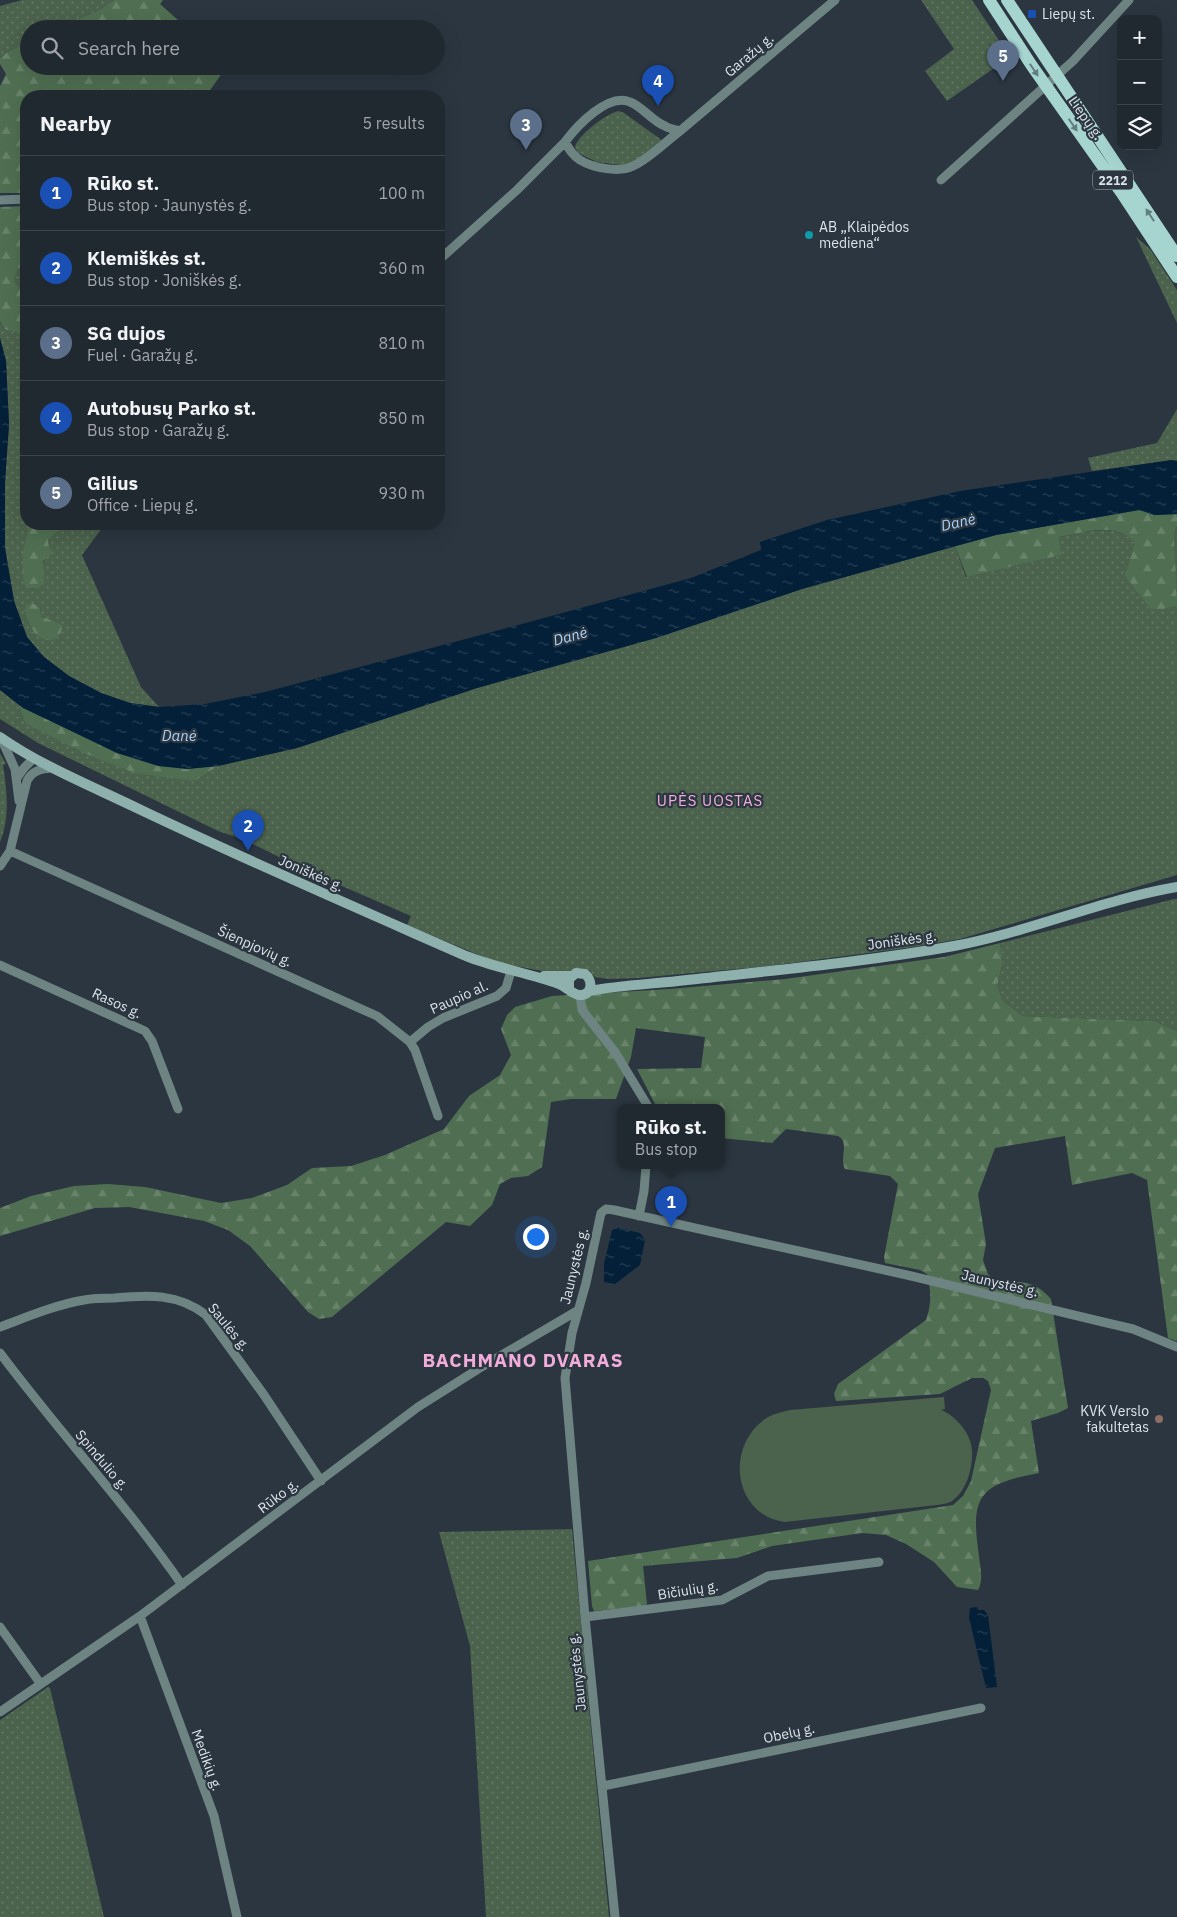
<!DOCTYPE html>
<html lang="en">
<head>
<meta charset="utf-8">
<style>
	body { margin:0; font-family:"IBM Plex Sans",sans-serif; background:#2d343c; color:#f1f3f6 }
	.controls { position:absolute; right:15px; top:15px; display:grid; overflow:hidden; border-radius:10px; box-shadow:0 5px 20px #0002 }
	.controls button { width:45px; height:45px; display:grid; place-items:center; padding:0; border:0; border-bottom:1px solid #3d444c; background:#202830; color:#f1f3f6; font:25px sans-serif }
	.you { position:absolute; left:535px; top:1236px; width:18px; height:18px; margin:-12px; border:4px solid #fff; border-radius:50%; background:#1a73e8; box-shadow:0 0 0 8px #1a73e833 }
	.badge { display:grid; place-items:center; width:32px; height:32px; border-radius:50%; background:#f491d4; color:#fff; font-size:16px; font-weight:700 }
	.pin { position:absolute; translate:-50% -41px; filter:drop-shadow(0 1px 2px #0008) }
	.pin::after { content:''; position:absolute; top:26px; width:18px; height:15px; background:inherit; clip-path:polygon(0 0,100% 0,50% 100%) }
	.popup { position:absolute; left:617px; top:1104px; width:108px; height:65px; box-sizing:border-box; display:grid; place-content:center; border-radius:10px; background:#202830; filter:drop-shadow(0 1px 4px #0005); font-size:16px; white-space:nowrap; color:#a2a6ab }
	.popup b { font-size:19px; color:#f1f3f6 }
	.popup::after { content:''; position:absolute; left:50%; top:100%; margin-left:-10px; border:10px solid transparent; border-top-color:#202830 }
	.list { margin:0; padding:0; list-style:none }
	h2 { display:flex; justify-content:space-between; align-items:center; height:65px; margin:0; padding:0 20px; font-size:21px }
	h2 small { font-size:16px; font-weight:400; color:#a2a6ab }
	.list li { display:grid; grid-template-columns:32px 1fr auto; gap:15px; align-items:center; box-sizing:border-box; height:75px; padding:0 20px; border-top:1px solid #3d444c }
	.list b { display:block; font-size:19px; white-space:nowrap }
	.list p { margin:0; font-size:16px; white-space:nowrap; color:#a2a6ab }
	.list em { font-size:16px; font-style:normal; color:#a2a6ab }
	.icon { flex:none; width:28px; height:28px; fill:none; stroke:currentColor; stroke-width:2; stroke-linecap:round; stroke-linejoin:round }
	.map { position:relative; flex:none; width:1177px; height:1917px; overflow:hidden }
	.search { position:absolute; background:#202830; box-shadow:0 5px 20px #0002; left:20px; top:20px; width:425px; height:55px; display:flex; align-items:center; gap:12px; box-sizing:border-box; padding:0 18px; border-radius:28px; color:#a2a6ab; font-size:19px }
	.panel { position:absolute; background:#202830; box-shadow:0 5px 20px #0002; left:20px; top:90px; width:425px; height:440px; border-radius:20px }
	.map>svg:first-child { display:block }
	.grass { fill:url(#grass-dots); fill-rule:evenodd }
	.forest { fill:url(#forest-firs) }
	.pitch { fill:#4b624c }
	.water { fill:url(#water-ripples) }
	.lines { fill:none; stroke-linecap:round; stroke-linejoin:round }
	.minor { stroke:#6e8482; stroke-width:9 }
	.secondary { stroke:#8eb1ad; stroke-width:10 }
	.primary { stroke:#a6d4cf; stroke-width:12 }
	.oneway { fill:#627d80 }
	.transit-dot { fill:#1a4fb4; stroke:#2b3640; stroke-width:2 }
	.culture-dot { fill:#0f9aa8; stroke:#2b3640; stroke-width:2 }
	.education-dot { fill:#8d6e63; stroke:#2b3640; stroke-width:2 }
	.labels { text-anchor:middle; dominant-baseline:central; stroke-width:4.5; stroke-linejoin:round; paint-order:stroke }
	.shield { fill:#2b3640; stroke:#a7afb6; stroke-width:1 }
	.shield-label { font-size:12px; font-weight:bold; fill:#dce3e9 }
	.poi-label { font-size:14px; fill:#dce3e9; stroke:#2b3640; text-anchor:start }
	.street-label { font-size:14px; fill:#dce3e9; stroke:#2b3640 }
	.water-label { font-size:15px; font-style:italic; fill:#a8d1f8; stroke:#2b3640 }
	.neighbourhood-label { font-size:15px; letter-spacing:1px; fill:#f2acda; stroke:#2b3640 }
	.district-label { font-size:19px; font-weight:bold; letter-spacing:1px; fill:#f2acda; stroke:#2b3640 }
</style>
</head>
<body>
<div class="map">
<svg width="1177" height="1917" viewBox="0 0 1177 1917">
	<defs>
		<pattern id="grass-dots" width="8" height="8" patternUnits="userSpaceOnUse" patternTransform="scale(1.25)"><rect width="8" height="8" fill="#4b624c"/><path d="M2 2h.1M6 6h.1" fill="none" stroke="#647866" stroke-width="1.8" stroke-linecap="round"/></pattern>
		<pattern id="forest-firs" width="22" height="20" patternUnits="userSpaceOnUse" patternTransform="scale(1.25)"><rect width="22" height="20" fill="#506f52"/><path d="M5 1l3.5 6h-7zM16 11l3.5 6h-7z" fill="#69836b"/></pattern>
		<pattern id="water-ripples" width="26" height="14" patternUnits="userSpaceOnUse" patternTransform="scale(1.25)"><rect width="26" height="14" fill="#032038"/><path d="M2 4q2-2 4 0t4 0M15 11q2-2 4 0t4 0" fill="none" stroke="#274055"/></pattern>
	</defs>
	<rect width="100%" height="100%" fill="#2b3640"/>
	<!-- grass -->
	<path class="grass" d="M22 0H114L97 11 55 29H29V41L9 51 0 58V6Z
		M921 0H972L1010 57 947 101 925 71 954 49Z
		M619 111 624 113 663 141 629 166 597 162 578 153 575 147C578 135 607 113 619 111Z
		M1136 237 1150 249 1177 290V323Z
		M26 267V317L25 297 13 281 17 268Z
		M0 322 4 329 26 336V419L23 425 26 441V524H30L26 588 39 589C46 577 41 572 44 560 46 551 49 550 48 540L64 527 65 524H105L82 555 141 687 159 707 130 703 101 693 69 676 44 657 27 637 14 601 5 548V482L9 424 6 361 0 338ZM40 608 41 616 50 620 34 632 24 611Z
		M1177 409V461L1172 460 1092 471 1088 458 1157 443Z
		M1177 526V875L960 939 913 947 769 966 638 978 608 979 595 977 589 970H572L565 974 553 973 510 965 486 958 407 925 411 916 305 870 245 840 218 831 38 743 0 719V690L18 704 25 723 195 781 218 766 297 748 477 688 656 638 802 589 955 546 966 577 1060 555 1059 537C1082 533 1116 522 1134 542L1132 553 1124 575 1164 609 1176 606 1174 534Z
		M0 753 6 764 3 765C7 791 10 817 0 842Z
		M1174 899H1177V1031L1155 1021 1023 1016 1003 1001 997 986 1003 962 1000 943Z
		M572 1529 609 1917H486L470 1646 439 1532Z
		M48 1687 50 1688 104 1917H0V1720Z"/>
	<!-- forest -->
	<path class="forest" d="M114 0H163L160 4 188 29H55L97 11Z
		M29 41V66H227L206 96H26V193H0V86L6 74 0 64V58L9 51Z
		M26 206V267L17 268 14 281 25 297 26 336 4 329 0 321V207Z
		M1139 510 1155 515 1177 514V526L1174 534 1177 606 1164 609H1151L1124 575 1132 553 1134 542C1116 521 1082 533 1059 537L1061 555 967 577 955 546 996 535Z
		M30 524H65L64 527 48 540 49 548 53 552 43 561 44 581 39 589 26 588 23 578V552Z
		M27 604H34L40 608 41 616 62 625C62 643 45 644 35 633 30 627 27 617 24 611Z
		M18 704 117 753 187 769 218 766 195 781 135 773 84 753 25 723Z
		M1000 943 1003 962 997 986 1003 1001 1023 1016 1155 1021 1177 1031V1341L1168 1338 1147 1180 1132 1173 1072 1185 1065 1136 995 1148 978 1194 986 1244 983 1260 988 1274 996 1282C1020 1282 1034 1279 1051 1299L1068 1408 1058 1413 1031 1421 1039 1473C979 1484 970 1496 979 1556 980 1569 984 1579 978 1590L957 1587 934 1562 906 1544 886 1535 862 1533 772 1546 737 1558 643 1566 647 1604 643 1606 594 1611 592 1606 588 1561 953 1505 963 1496 971 1481 991 1390 988 1381 983 1378H972L940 1394 836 1401 834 1394 838 1384 926 1320C932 1303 931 1291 927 1274L920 1270 885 1263 884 1257 898 1184 890 1176 845 1169C839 1159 850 1142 838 1136L786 1129 772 1143 721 1138V1108H657L637 1069 701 1068 705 1037 636 1028 631 1057 616 1099H571L551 1102 542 1167 528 1176 511 1178 500 1184 492 1205 470 1226 446 1222 332 1317 319 1319 308 1312 250 1246 228 1230 204 1221 129 1207 95 1208 0 1236V1208L31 1196 74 1186 108 1184 145 1187 221 1203 252 1198 287 1185 312 1168 351 1166 385 1155 444 1129 469 1096 500 1075 511 1055 501 1029 507 1015 515 1007 552 996 670 989 785 979 944 957Z"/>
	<!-- pitch -->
	<path class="pitch" d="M944 1397 945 1409 941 1410C954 1415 968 1430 971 1444 975 1461 968 1491 952 1501 948 1504 942 1504 937 1505L785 1522C733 1515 725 1447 765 1419 772 1414 782 1412 790 1410Z"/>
	<!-- water -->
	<path class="water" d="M0 338 6 361 9 424 5 482V548L14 601 27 637 44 657 69 676 101 693 130 703 159 707 205 704 265 692 492 632 691 578 761 550 760 542 827 520 960 491 1172 460 1177 461V514L1155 515 1139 510 996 535 802 589 656 638 477 688 297 748 218 766 187 769 158 766 117 753 23 708 0 690Z
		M619 1228 640 1233 645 1240 640 1265 615 1284 604 1282V1264L612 1230Z
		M977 1607 978 1610H984L988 1615 997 1687 986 1688 969 1618 970 1608Z"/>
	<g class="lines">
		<!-- minor -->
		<path class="minor" d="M565 142C569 149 573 156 580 160 593 168 619 173 633 166 650 158 665 142 680 131
			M941 180 1073 61 1129 0
			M0 200 26 199
			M439 260 517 190 565 142C576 127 608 92 630 102 643 107 652 121 665 126 669 129 675 129 680 131L835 0
			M1 738 15 769 19 801
			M17 778 24 768 34 758
			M10 851 377 1016 410 1042 415 1050 438 1116
			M0 866 10 851 27 781C32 771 40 769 51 768
			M0 965 145 1031 152 1041 178 1109
			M580 995 582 1010 615 1052 649 1108
			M410 1042 428 1027 443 1018 497 996 506 988 511 971
			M639 1216 644 1191 646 1166
			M0 1327C27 1317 55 1305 84 1300 94 1298 104 1298 114 1298 148 1295 178 1293 206 1315L264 1395 321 1481
			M0 1353C59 1432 126 1504 182 1585
			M140 1616 214 1816 237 1917
			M585 1617 722 1600 768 1576 879 1562
			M0 1627 40 1683
			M0 1712 140 1616 418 1407 483 1366 577 1311
			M603 1786 981 1708
			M615 1917 585 1617 565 1378 572 1333 586 1283 601 1213 606 1209 614 1210 907 1275 1103 1322 1133 1329 1177 1347"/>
		<!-- secondary -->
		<path class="secondary" d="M0 737C43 767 94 787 141 810 248 861 357 908 466 956 496 968 529 973 559 984 566 987 574 995 579 995 593 996 593 980 585 974L576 973 569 979V988
			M544 976H572
			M589 991C621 985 654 984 687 980 776 970 865 962 954 946 1029 932 1101 900 1177 887"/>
		<!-- primary -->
		<path class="primary" d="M989 0 1032 66 1121 192 1177 277
			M1007 0 1177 256"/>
	</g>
	<!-- one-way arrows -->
	<defs><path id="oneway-solid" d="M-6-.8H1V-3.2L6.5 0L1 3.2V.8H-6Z" transform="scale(1.25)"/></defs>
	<g class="oneway">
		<use href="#oneway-solid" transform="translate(1034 70) rotate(56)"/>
		<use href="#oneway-solid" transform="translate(1073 125) rotate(55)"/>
		<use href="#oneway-solid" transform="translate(1150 215) rotate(-123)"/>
	</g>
	<!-- markers -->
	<rect class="transit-dot" x="1027" y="9" width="10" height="10" rx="2.5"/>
	<circle class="culture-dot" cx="809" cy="235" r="5"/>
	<circle class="education-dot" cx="1159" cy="1419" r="5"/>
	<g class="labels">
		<!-- shield labels -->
		<rect class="shield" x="1093" y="170.5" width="40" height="19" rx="4"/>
		<g class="shield-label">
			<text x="1113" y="180">2212</text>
		</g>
		<!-- poi labels -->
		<g class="poi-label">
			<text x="1042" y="14">Liepų st.</text>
			<text x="819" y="227">AB „Klaipėdos<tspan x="819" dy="16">mediena“</tspan></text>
			<text x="1149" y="1411" text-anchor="end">KVK Verslo<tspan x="1149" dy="16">fakultetas</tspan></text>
		</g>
		<!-- street labels -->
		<g class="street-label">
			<text transform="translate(749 55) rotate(-40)">Garažų g.</text>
			<text transform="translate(1086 118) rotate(55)">Liepų g.</text>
			<text transform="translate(311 873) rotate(24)">Joniškės g.</text>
			<text transform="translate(902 940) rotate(-8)">Joniškės g.</text>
			<text transform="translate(255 946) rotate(24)">Šienpjovių g.</text>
			<text transform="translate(459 997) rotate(-24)">Paupio al.</text>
			<text transform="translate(117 1003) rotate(25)">Rasos g.</text>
			<text transform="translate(574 1266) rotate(-76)">Jaunystės g.</text>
			<text transform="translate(1000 1283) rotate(13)">Jaunystės g.</text>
			<text transform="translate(229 1327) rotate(51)">Saulės g.</text>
			<text transform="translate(102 1460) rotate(50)">Spindulio g.</text>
			<text transform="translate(278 1496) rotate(-37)">Rūko g.</text>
			<text transform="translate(688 1590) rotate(-9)">Bičiulių g.</text>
			<text transform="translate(577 1672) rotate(-96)">Jaunystės g.</text>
			<text transform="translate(789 1733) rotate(-12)">Obelų g.</text>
			<text transform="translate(207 1760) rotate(70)">Medikių g.</text>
		</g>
		<!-- water labels -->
		<g class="water-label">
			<text transform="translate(958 522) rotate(-13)">Danė</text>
			<text transform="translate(570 636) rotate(-15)">Danė</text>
			<text x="179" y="735">Danė</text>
		</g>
		<!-- neighbourhood labels -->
		<g class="neighbourhood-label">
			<text x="710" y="800">UPĖS UOSTAS</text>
		</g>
		<!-- district labels -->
		<g class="district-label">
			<text x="523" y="1360">BACHMANO DVARAS</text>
		</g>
	</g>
</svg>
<div class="controls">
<button>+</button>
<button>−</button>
<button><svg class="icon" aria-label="layers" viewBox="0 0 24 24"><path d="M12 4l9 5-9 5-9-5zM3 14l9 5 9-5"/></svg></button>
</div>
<div class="you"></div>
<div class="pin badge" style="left:671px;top:1227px;background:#1a4fb4">1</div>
<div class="popup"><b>Rūko st.</b>Bus stop</div>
<div class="pin badge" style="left:248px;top:851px;background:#1a4fb4">2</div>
<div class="pin badge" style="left:526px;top:150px;background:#5c6f8a">3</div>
<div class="pin badge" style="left:658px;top:106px;background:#1a4fb4">4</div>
<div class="pin badge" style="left:1003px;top:81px;background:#5c6f8a">5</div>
<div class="search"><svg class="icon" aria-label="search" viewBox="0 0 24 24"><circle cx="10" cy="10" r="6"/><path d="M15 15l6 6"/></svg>Search here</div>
<section class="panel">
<h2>Nearby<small>5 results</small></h2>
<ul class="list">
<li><span class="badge" style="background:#1a4fb4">1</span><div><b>Rūko st.</b><p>Bus stop · Jaunystės g.</p></div><em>100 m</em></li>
<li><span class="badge" style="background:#1a4fb4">2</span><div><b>Klemiškės st.</b><p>Bus stop · Joniškės g.</p></div><em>360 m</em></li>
<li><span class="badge" style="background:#5c6f8a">3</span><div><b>SG dujos</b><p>Fuel · Garažų g.</p></div><em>810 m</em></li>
<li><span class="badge" style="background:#1a4fb4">4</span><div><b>Autobusų Parko st.</b><p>Bus stop · Garažų g.</p></div><em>850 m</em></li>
<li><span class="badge" style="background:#5c6f8a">5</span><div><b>Gilius</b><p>Office · Liepų g.</p></div><em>930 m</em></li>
</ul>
</section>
</div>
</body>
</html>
